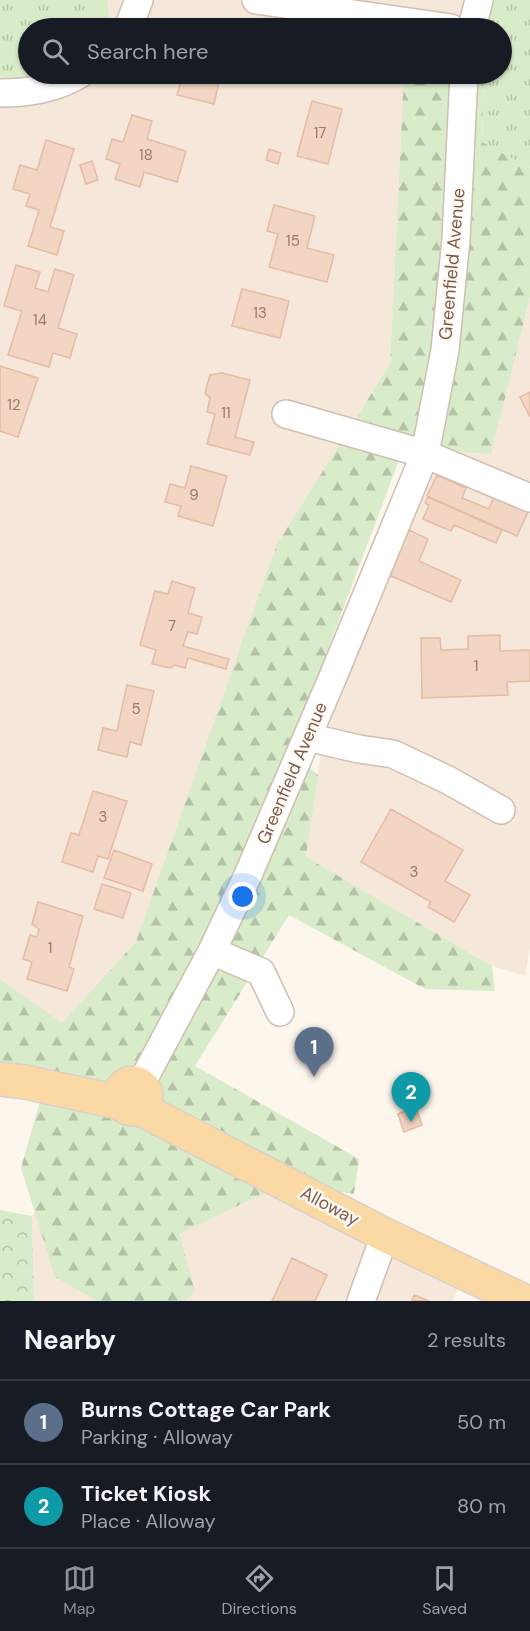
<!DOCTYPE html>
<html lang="en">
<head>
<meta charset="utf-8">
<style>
	body { margin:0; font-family:"DM Sans",sans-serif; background:#20242c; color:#f1f3f6 }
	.you { position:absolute; left:243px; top:897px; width:21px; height:21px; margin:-15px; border:4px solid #fff; border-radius:50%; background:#1a73e8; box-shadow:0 0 0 9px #1a73e833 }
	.badge { display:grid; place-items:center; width:39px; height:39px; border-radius:50%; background:#8c9099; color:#fff; font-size:20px; font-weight:700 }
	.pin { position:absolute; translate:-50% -50px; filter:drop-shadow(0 2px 3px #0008) }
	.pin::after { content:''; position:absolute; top:32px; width:21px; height:18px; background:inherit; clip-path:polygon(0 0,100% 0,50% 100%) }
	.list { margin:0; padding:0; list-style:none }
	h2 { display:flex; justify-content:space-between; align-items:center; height:78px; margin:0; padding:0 24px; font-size:26px }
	h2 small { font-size:20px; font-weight:400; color:#9ea1a6 }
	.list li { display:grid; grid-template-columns:39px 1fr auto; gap:18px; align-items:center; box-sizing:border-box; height:84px; padding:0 24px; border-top:2px solid #363941 }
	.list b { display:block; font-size:22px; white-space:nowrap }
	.list p { margin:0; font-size:20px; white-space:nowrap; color:#9ea1a6 }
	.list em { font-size:20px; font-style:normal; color:#9ea1a6 }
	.icon { flex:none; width:33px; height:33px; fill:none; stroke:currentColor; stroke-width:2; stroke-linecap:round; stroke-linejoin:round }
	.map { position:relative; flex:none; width:530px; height:1301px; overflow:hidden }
	.search { position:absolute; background:#171b24; box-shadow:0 2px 4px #0004; left:18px; right:18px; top:18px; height:66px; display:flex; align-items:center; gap:15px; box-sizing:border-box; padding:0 21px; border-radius:33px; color:#9ea1a6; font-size:22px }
	.sheet { height:246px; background:#171b24 }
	nav { display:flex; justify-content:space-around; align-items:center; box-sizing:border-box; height:84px; border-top:2px solid #363941; background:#171b24; font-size:16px; color:#9ea1a6 }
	nav a { display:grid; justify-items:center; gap:3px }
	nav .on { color:#8c9099 }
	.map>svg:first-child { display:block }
	.residential { fill:#f5e8da }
	.grass { fill:url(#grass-tufts) }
	.forest { fill:url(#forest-firs) }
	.park { fill:url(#park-crowns) }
	.building { fill:#f3d5c3; stroke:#e6bba3; stroke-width:1.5 }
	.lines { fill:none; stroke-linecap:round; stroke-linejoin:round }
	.minor-casing { stroke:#d1beb0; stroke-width:30 }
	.major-casing { stroke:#dad1cd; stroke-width:36 }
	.minor { stroke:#fff; stroke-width:27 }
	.major { stroke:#fbd9a5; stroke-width:33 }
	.labels { text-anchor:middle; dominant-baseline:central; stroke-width:5; stroke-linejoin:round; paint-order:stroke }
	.number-label { font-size:15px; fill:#987a6a }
	.street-label { font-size:18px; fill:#7a5c4d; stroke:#fffaf3 }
</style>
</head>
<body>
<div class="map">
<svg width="530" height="1301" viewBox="0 0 530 1301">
	<defs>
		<pattern id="grass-tufts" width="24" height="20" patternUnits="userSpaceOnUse" patternTransform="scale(1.5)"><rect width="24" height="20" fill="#d8ecc9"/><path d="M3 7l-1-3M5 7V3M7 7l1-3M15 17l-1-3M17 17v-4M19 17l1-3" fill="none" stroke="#b4c2a5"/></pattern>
		<pattern id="forest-firs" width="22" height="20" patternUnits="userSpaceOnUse" patternTransform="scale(1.5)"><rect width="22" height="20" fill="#d8ecc9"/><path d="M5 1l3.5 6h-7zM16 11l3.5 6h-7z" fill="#b4c2a5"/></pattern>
		<pattern id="park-crowns" width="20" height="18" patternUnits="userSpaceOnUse" patternTransform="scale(1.5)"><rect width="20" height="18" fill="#d8ecc9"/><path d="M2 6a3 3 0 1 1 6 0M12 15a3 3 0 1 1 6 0" fill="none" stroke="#b4c2a5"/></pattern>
	</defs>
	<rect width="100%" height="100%" fill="#fdf6ec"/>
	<!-- residential -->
	<path class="residential" d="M0 0H465L458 28H28V74H404L390 364 277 544 120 1063 0 1044Z
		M530 297V948L525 976 492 966 306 857 325 723 439 450 491 453Z
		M97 1143 285 1183 464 1273 453 1301H34L32 1216Z"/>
	<!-- grass -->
	<path class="grass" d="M0 0H107L110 23 107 28H28V74H57L17 83 0 77Z
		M479 0H530V168L482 142 484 74H502V28H472Z"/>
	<!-- forest -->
	<path class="forest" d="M404 74H484L482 142 530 168V297L491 454 404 447 290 750 318 775 306 857 492 966 495 991 425 989 289 915 195 1066 359 1159 354 1194 285 1183 179 1234 195 1291 185 1301H98L55 1277 21 1168 47 1077 0 1062V979L62 1023 136 942 277 544 390 364Z"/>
	<!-- park -->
	<path class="park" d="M0 1210 32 1216 34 1301H0Z"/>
	<!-- building -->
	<path class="building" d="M183 74H210L209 79 219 82 214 104 177 95Z
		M306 74H342L341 81Z
		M312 101 342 109 328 164 297 156Z
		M132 115 152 121 147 139 186 151 177 182 144 172 140 187 115 179 120 164 106 159 112 139 123 142Z
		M46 140 74 149 50 227 64 231 57 255 28 246 39 210 26 206 30 194 13 189 20 165 37 170Z
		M269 149 281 153 278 164 266 160Z
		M92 161 98 180 86 184 80 165Z
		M274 205 315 216 307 248 334 255 327 282 269 267 278 234 267 231Z
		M16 265 40 272 35 288 48 292 55 269 74 275 58 328 77 334 70 358 53 353 49 367 8 355 22 311 4 306Z
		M242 289 289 301 280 338 232 326Z
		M0 366 38 378 18 437 0 431Z
		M222 373 250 380 235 437 254 442 250 455 207 444 215 414 207 412 210 398 205 393 210 375Z
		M530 392V417L520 397Z
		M191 466 227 476 213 526 178 516 181 506 165 502 170 484 185 488Z
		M437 475 466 488 462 498 489 509 495 494 529 510 517 536 427 496Z
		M428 497 502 530 496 543 454 525 451 531 423 519 429 505 425 503Z
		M409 530 428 539 419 561 461 580 451 602 389 575Z
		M172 581 195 588 188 613 202 617 197 634 188 632 183 646 229 659 226 669 188 658 185 668 175 665 170 668 152 664 156 650 140 645 155 591 168 594Z
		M500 635V651L530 650V681L507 682 508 695 422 698 421 638H440L441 650 468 649V636Z
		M127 685 154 691 141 745 130 742 127 757 98 750 103 728 117 731Z
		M93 791 127 801 108 859 98 856 93 872 62 862 71 833 79 835Z
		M391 809 463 850 445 881 470 895 454 922 428 907 431 902 361 862Z
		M114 850 152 864 143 891 104 878Z
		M102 884 131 893 123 918 94 909Z
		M38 902 83 916 69 967 74 969 67 991 27 979 32 962 23 959 30 935 37 937 39 929 32 924Z
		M416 1107 422 1125 404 1132 398 1114Z
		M292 1258 327 1275 315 1301H272Z
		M414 1295 429 1301H412Z"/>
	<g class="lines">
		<defs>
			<path id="minor" d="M256 0 451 28
				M128 28 139 0
				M472 28 479 0
				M0 93C29 93 55 89 80 74
				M286 414 425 454 530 498
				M307 737 359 749 393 754 448 780 501 810
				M212 951 261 972 280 1012
				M141 1084 212 951 248 875 332 679 425 454 445 350 456 239 464 74
				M361 1301 385 1235"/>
			<path id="major" d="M0 1079 25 1082 122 1103
				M120 1096a13 13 0 1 1 26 0a13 13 0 1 1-26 0Z
				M139 1108 385 1235 524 1301"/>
		</defs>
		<!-- minor casing -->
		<use href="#minor" class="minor-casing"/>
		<!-- major casing -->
		<use href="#major" class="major-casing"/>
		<!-- minor -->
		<use href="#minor" class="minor"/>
		<!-- major -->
		<use href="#major" class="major"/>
	</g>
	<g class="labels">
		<!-- number labels -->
		<g class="number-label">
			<text x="320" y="133">17</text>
			<text x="146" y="155">18</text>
			<text x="293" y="241">15</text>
			<text x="260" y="313">13</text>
			<text x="40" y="320">14</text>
			<text x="14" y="405">12</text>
			<text x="226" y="413">11</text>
			<text x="194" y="495">9</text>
			<text x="172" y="626">7</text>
			<text x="476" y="666">1</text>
			<text x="136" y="709">5</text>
			<text x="103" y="817">3</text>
			<text x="414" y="872">3</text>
			<text x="50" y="948">1</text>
		</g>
		<!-- street labels -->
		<g class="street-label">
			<text transform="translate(452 264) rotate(-85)">Greenfield Avenue</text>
			<text transform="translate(292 773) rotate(-67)">Greenfield Avenue</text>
			<text transform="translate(330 1206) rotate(28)">Alloway</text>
		</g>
	</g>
</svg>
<div class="you"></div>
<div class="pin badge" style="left:314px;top:1077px;background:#5c6f8a">1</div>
<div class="pin badge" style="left:411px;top:1122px;background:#0f9aa8">2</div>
<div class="search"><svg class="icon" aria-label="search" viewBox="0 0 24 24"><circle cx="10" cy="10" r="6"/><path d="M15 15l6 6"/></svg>Search here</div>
</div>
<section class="sheet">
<h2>Nearby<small>2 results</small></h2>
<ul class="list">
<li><span class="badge" style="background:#5c6f8a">1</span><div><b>Burns Cottage Car Park</b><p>Parking · Alloway</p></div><em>50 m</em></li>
<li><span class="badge" style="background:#0f9aa8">2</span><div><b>Ticket Kiosk</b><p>Place · Alloway</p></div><em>80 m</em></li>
</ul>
</section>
<nav>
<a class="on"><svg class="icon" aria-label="map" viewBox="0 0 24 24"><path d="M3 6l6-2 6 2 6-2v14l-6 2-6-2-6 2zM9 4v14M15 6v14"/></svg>Map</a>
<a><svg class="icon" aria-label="directions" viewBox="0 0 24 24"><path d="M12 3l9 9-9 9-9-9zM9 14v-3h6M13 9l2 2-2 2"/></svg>Directions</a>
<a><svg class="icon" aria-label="saved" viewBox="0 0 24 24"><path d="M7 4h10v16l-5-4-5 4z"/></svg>Saved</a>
</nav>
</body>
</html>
